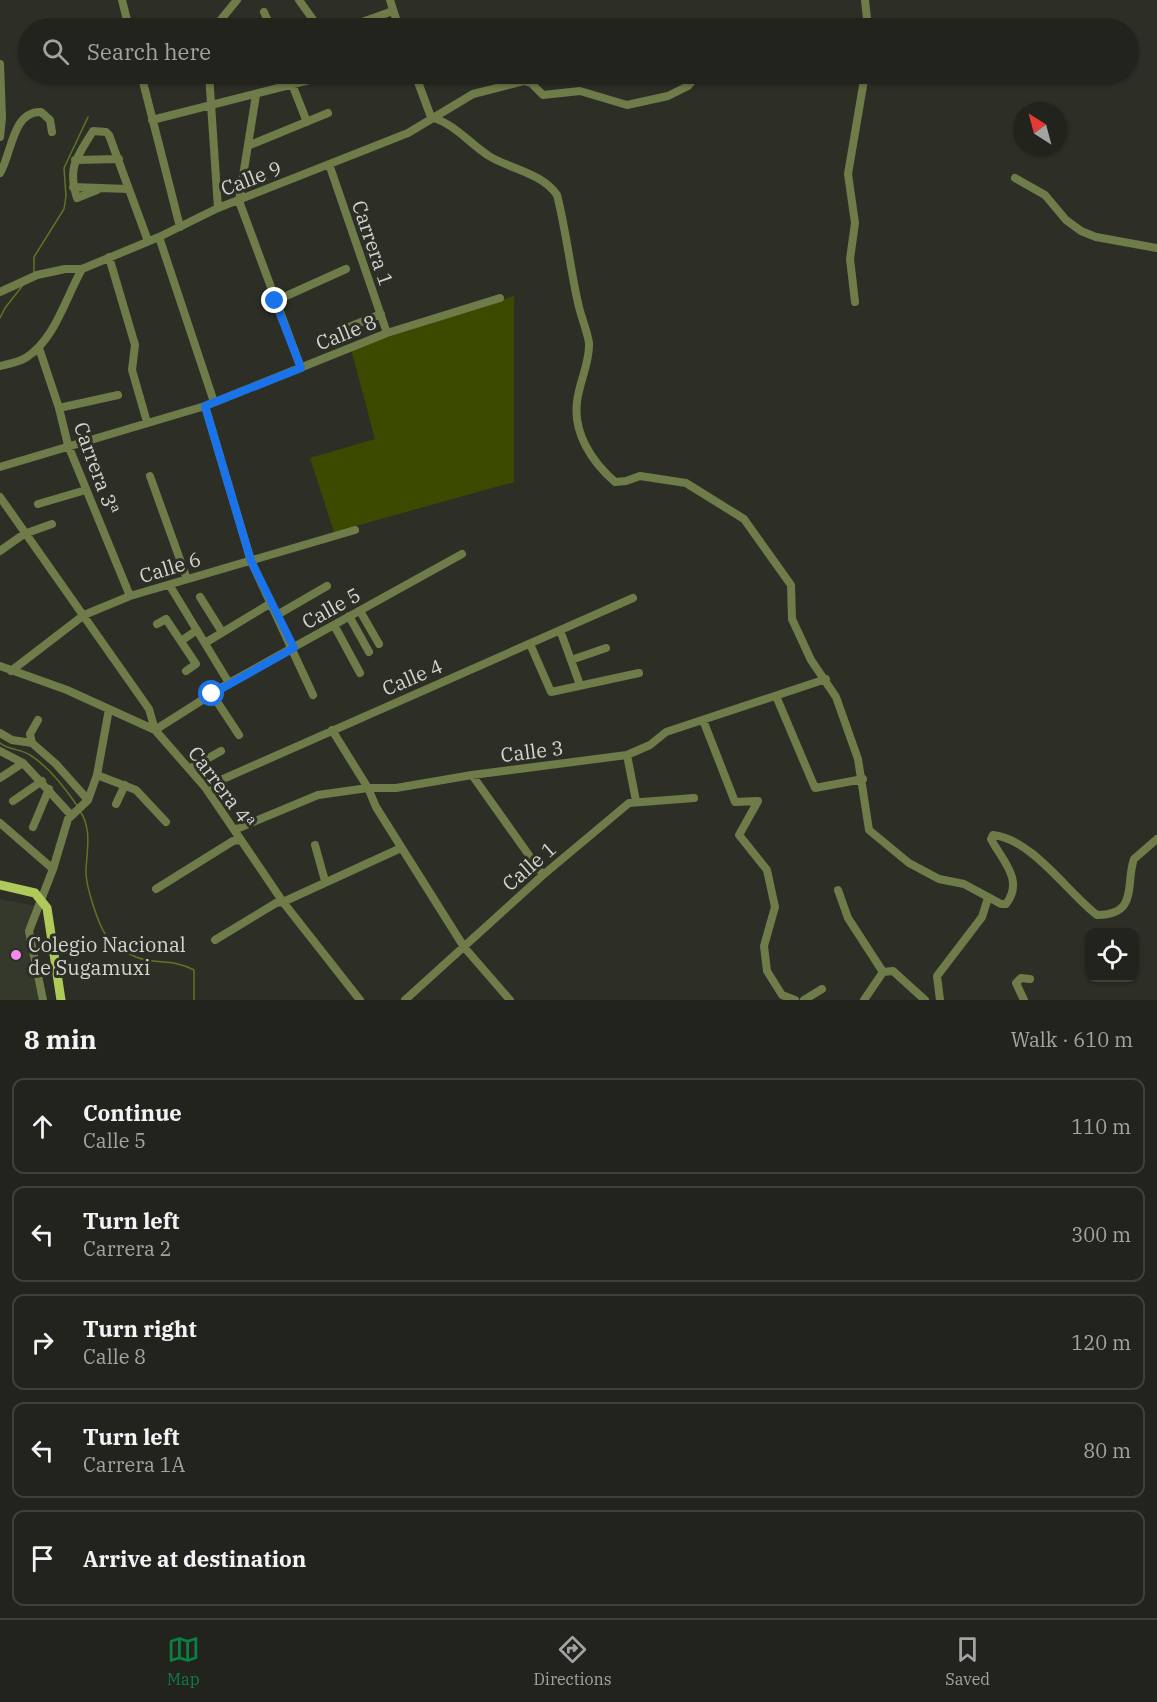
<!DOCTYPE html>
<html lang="en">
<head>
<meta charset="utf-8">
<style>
	body { margin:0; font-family:"IBM Plex Serif",serif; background:#2a2b26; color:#f1f3f6 }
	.controls { position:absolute; right:18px; bottom:18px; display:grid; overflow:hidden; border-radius:12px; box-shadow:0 2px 4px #0004 }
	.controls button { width:54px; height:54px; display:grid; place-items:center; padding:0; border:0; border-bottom:2px solid #3f403b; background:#22231d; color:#f1f3f6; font:30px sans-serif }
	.compass { position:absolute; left:1013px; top:102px; width:54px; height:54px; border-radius:50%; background:#22231d; box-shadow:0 2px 4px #0004; rotate:324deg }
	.stop { position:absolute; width:18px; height:18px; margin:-14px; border:4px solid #1a73e8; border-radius:50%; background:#fff }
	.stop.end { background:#1a73e8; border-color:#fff; box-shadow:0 2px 6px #0008 }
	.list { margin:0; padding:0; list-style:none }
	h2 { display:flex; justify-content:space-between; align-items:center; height:78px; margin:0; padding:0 24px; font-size:26px }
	h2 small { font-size:20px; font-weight:400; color:#a2a4a4 }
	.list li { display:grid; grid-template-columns:39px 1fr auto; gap:18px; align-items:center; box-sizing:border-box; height:96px; margin:0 12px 12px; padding:0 12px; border:2px solid #3f403b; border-radius:12px }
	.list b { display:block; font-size:22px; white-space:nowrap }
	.list p { margin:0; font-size:20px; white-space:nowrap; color:#a2a4a4 }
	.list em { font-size:20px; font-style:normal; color:#a2a4a4 }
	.icon { flex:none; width:33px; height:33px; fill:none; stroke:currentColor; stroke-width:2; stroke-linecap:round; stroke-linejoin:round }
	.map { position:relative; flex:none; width:1157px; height:1000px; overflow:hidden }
	.search { position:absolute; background:#22231d; box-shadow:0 2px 4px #0004; left:18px; right:18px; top:18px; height:66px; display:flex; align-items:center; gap:15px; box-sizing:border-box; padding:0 21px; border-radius:33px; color:#a2a4a4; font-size:22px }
	.sheet { height:618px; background:#22231d }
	nav { display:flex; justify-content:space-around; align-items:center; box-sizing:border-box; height:84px; border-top:2px solid #3f403b; background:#22231d; font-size:16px; color:#a2a4a4 }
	nav a { display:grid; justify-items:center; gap:3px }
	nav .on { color:#0b8043 }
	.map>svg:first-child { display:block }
	.built { fill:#35392c }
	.green { fill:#3c4a00 }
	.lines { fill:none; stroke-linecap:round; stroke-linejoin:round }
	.stream { stroke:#627322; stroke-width:1.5 }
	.minor { stroke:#6f7c49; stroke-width:8 }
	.major { stroke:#b0ca5a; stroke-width:9 }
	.route { stroke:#1a73e8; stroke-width:8 }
	.poi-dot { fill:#f688ed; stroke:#2d2f27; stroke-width:2 }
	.labels { text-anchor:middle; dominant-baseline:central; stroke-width:6; stroke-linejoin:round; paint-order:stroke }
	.street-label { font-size:20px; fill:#d4d5d0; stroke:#2d2f27 }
	.poi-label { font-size:20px; fill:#d4d5d0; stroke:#2d2f27; text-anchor:start }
</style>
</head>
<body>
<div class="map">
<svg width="1157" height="1000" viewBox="0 0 1157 1000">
	<rect width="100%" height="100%" fill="#2d2f27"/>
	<!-- built -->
	<path class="built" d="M0 899 37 906 27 930 42 1000H0Z"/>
	<!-- green -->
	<path class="green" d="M514 296V482L334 532 310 458 375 439 351 349Z"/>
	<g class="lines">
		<!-- stream -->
		<path class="stream" d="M34 273V257L64 209 66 196 64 168 88 117
			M0 318 5 308 23 285
			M0 743C9 750 21 749 30 755 49 767 66 789 78 807
			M80 811C92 829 87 850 86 870 85 884 99 929 109 939 115 946 129 954 136 957 156 965 172 958 194 970V1000"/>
		<!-- minor -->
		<path class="minor" d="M122 0 129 28
			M299 0 319 28
			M390 0 399 28
			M865 0 868 28
			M264 12 271 28
			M214 28 237 0
			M345 28 393 11
			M0 64 2 118 0 137
			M141 74 180 227
			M209 74 218 208
			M288 74 307 122
			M415 74 431 117
			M723 74 733 79H830L840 74
			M431 117C455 124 469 143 489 156 510 169 542 173 557 195 566 230 570 267 578 303 581 317 587 330 589 343 590 363 579 382 577 402 573 433 592 462 615 482L626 481 640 476 686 483 744 519 791 585 792 619 811 660 836 697 858 759 869 830 909 863 939 879 964 884 1001 904H1006C1025 880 1001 859 991 839L993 835C1032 839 1067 892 1097 915 1139 915 1125 884 1134 859L1157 839
			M152 120 329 75
			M250 145 328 113
			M75 160 119 159
			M329 164 387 333
			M0 173C12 154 12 111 41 112L50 120 52 132
			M1015 178 1045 195 1066 220 1081 231 1096 237 1157 248
			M73 187 128 189
			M97 190 77 198C67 167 77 157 93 131L106 132 109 135 148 241
			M239 201 301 368
			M239 201 256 95
			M159 237 214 402
			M109 257 135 345 132 370 147 422
			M0 292 37 275 65 269H82L159 237 218 208 408 133 473 94 524 81 531 83 543 95 580 91 627 105 668 96 688 86 698 74
			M275 301 346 269
			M855 302 850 259 855 223 848 174 865 74
			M344 329 381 314
			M39 348 59 408 68 445 130 596
			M0 366C9 364 20 362 27 357 55 339 66 297 82 269
			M205 406 251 561 313 695
			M59 408 118 395
			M0 467 205 406 387 333 500 298
			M150 476 187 579
			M0 497 149 709 155 730
			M38 504 86 490
			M0 551 24 534 52 524
			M170 586 229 683
			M200 597 222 632
			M360 611 379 644
			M277 615 327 586
			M349 616 369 652
			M157 624 166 619 196 664 186 671
			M334 625 360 673
			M560 630 580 685
			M181 641 197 630
			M205 643 271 603
			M530 644 551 692 639 673
			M571 660 606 648
			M0 666 67 690 155 730 205 787 283 902 360 1000
			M11 671 84 615 130 596 355 530
			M212 694 239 735
			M776 696 815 788 863 779
			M38 720 30 734 32 743 56 764 88 800
			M703 720 735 802 758 801 739 835 767 870 775 907 764 946 767 971 782 995 795 1000
			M155 730 229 683 462 554
			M332 730 368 788 376 807 464 947 510 1000
			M0 733 12 740 32 743
			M0 751 23 763 71 815
			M627 755 636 801
			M189 769 221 751
			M97 775 136 790 166 822
			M472 775 543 875
			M0 778 23 763
			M205 787 633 598
			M13 801 42 781
			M116 804 125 785
			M0 823 53 869
			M33 827 49 789
			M234 830 318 795 368 788H396L472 775 627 755 650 745 666 732 826 679
			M315 845 325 881
			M156 889 233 841 241 840
			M838 890 848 918 883 972
			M215 940 276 903 283 902 401 848
			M43 1000 29 931 53 869 68 819 88 800 97 775 109 709
			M405 1000 543 875 629 803 694 798
			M804 1000 822 989
			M864 1000 883 972 893 971 925 1000
			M940 1000 937 976 982 917 988 898
			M1024 1000 1016 983 1021 978 1030 979"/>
		<!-- major -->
		<path class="major" d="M0 885 35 893 47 908 61 1000"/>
	</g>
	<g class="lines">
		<!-- route -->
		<path class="route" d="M212 694 294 648 251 561 205 406 301 368 275 301"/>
	</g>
	<!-- markers -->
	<circle class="poi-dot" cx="16" cy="955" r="6"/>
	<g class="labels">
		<!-- street labels -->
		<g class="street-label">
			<text transform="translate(251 178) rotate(-21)">Calle 9</text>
			<text transform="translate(373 243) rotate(71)">Carrera 1</text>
			<text transform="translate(346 332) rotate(-22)">Calle 8</text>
			<text transform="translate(97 468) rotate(70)">Carrera 3ª</text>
			<text transform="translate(170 567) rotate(-17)">Calle 6</text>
			<text transform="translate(331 608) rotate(-29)">Calle 5</text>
			<text transform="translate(412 677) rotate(-23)">Calle 4</text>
			<text transform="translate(532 751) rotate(-7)">Calle 3</text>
			<text transform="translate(222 787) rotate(53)">Carrera 4ª</text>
			<text transform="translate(529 866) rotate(-41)">Calle 1</text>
		</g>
		<!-- poi labels -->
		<g class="poi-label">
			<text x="28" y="944">Colegio Nacional<tspan x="28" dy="23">de Sugamuxi</tspan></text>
		</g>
	</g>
</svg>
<div class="controls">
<button><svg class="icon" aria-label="locate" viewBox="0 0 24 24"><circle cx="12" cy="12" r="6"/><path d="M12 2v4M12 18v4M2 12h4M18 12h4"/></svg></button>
</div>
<svg class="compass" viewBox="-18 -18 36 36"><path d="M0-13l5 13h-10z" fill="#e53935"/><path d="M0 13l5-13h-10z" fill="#a2a4a4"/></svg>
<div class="stop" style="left:212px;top:694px"></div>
<div class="stop end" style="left:275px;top:301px"></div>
<div class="search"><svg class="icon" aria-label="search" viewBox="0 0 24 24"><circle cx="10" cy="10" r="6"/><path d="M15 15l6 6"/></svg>Search here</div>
</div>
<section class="sheet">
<h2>8 min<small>Walk · 610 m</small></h2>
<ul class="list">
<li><svg class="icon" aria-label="ahead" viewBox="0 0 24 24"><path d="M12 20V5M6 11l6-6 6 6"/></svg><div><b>Continue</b><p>Calle 5</p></div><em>110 m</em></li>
<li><svg class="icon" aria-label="left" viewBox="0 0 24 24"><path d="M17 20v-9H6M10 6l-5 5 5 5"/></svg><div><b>Turn left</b><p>Carrera 2</p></div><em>300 m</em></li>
<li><svg class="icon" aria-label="right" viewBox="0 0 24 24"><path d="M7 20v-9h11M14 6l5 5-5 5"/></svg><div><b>Turn right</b><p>Calle 8</p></div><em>120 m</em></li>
<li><svg class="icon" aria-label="left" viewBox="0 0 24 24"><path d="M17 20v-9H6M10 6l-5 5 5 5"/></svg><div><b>Turn left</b><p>Carrera 1A</p></div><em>80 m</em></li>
<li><svg class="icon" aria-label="arrive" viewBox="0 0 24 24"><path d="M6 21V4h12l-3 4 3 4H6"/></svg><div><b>Arrive at destination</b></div></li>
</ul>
</section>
<nav>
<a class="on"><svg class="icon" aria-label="map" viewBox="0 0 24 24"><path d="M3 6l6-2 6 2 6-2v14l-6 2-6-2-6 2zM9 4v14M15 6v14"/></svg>Map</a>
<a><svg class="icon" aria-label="directions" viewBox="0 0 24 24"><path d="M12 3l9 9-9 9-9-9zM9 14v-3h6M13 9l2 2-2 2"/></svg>Directions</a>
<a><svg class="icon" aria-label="saved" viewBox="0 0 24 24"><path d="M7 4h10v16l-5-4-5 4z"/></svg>Saved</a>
</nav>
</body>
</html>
